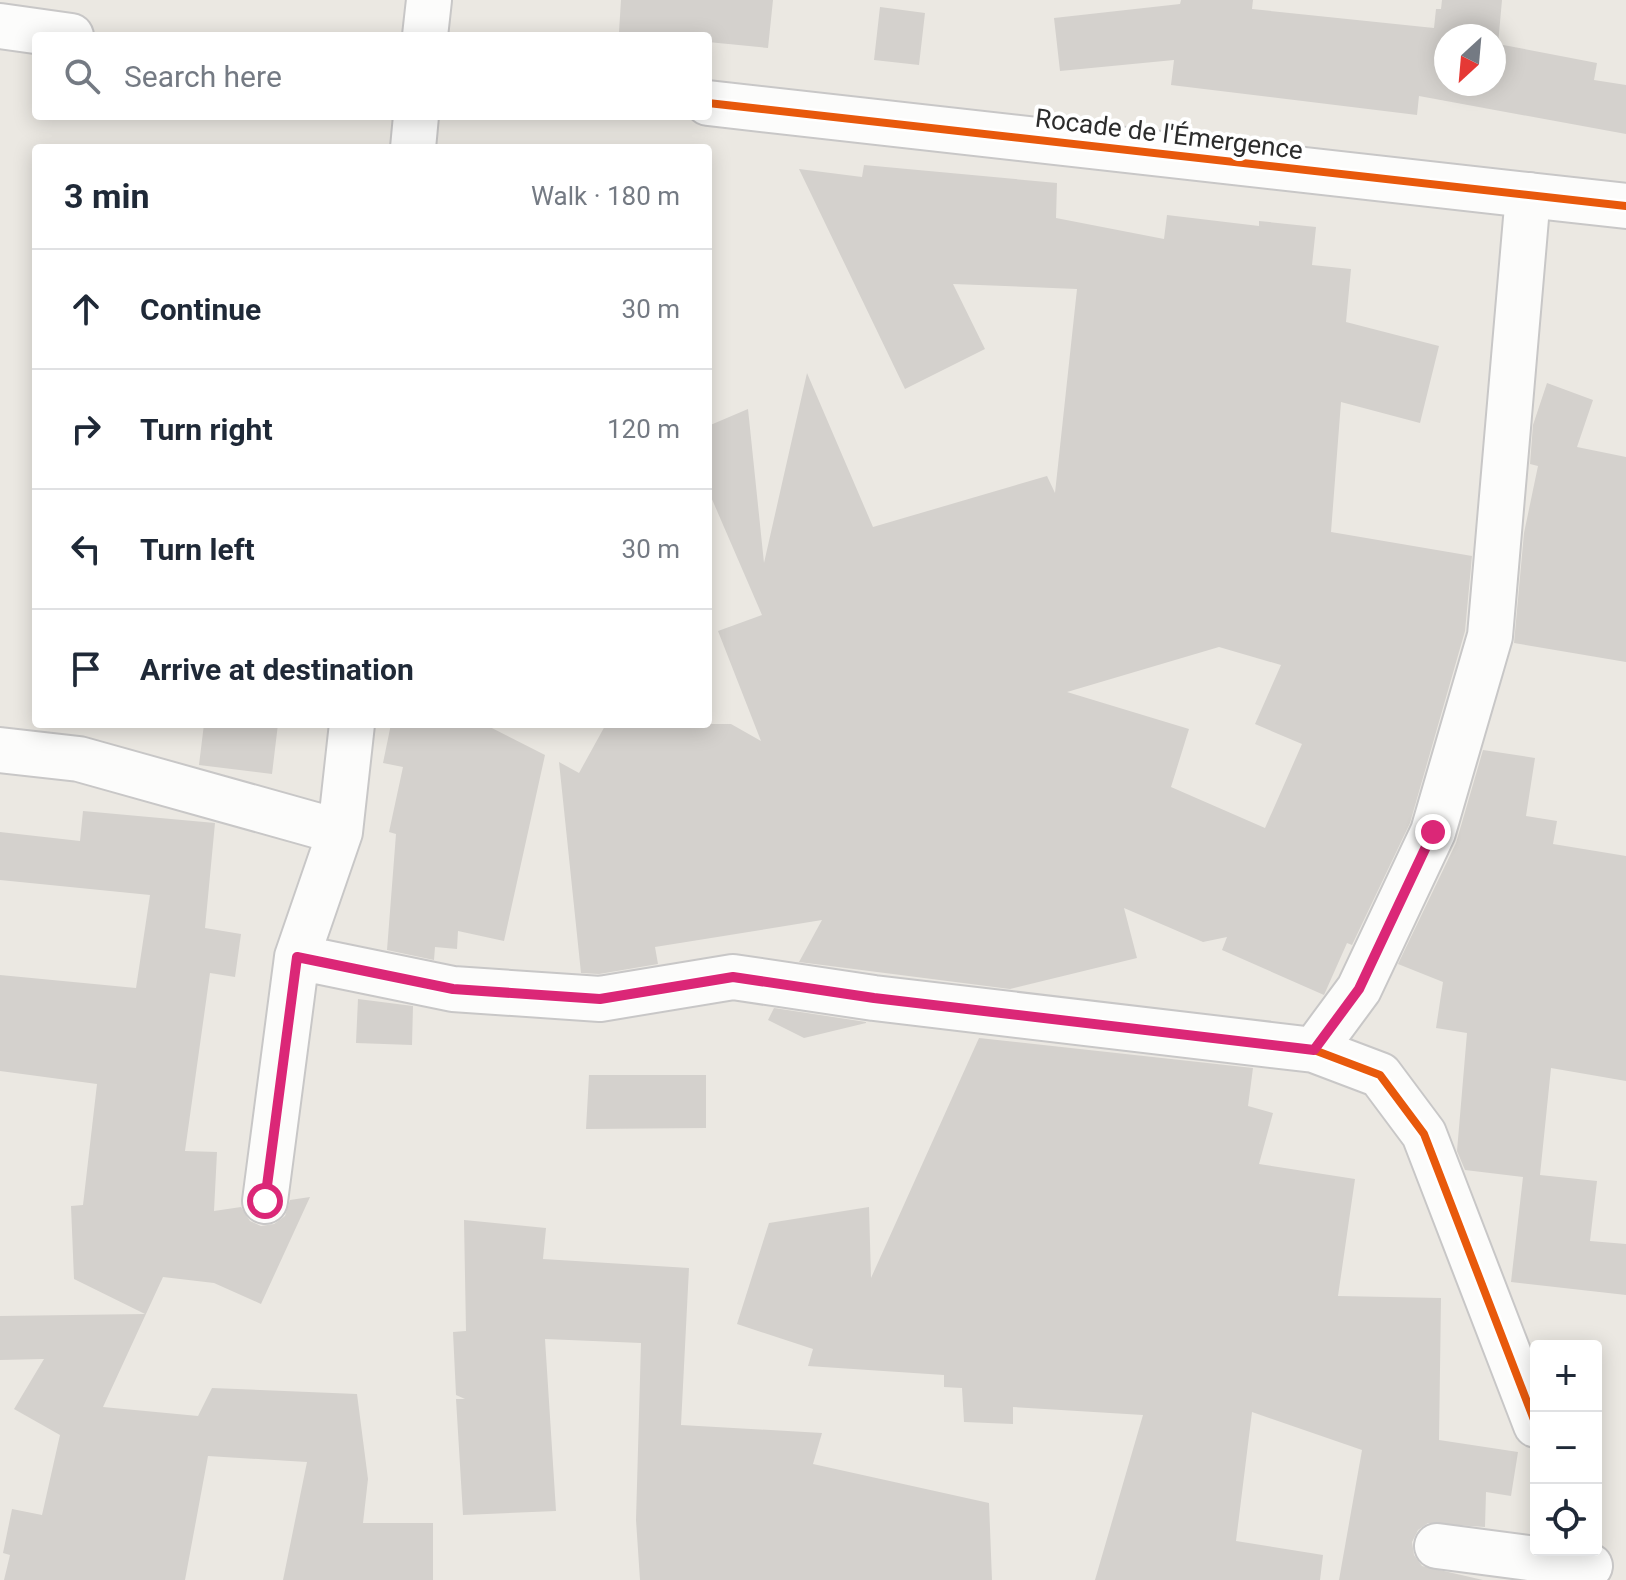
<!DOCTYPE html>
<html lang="en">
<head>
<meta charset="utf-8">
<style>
	body { margin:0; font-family:Roboto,sans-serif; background:#f2f2f3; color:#1f2937 }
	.controls { position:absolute; right:24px; bottom:24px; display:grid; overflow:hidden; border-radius:8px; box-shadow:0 4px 20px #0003 }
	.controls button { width:72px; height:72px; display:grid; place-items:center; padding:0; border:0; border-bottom:2px solid #e0e1e3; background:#fff; color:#1f2937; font:40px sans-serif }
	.compass { position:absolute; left:1434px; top:24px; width:72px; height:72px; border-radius:50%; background:#fff; box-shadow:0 4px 20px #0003; rotate:206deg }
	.stop { position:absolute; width:24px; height:24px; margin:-18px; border:6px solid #db2777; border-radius:50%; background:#fff }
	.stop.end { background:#db2777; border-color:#fff; box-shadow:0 2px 8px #0008 }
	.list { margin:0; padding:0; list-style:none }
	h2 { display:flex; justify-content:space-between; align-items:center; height:104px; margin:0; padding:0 32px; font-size:34px }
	h2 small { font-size:26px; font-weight:400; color:#747a83 }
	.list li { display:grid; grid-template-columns:52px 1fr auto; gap:24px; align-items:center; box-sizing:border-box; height:120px; padding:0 32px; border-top:2px solid #e0e1e3 }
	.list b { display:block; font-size:30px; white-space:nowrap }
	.list em { font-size:26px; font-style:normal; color:#747a83 }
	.icon { flex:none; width:44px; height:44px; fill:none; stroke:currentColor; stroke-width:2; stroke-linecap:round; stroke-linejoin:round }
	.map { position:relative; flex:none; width:1626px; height:1580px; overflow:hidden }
	.search { position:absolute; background:#fff; box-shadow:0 4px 20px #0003; left:32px; top:32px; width:680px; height:88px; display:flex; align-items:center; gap:20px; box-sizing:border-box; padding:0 28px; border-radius:8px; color:#747a83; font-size:30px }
	.panel { position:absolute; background:#fff; box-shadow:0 4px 20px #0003; left:32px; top:144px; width:680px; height:584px; border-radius:8px }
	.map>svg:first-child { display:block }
	.building { fill:#d4d1cd; fill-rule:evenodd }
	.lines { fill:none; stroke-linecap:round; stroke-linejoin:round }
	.minor-casing { stroke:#c8c7c7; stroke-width:48 }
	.tertiary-casing { stroke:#c8c7c7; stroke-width:48 }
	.minor { stroke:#fcfcfb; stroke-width:44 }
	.tertiary { stroke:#fcfcfb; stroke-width:44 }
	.cycleway-casing { stroke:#fff; stroke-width:13 }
	.cycleway { stroke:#e8590c; stroke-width:8 }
	.route { stroke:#db2777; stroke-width:10 }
	.labels { text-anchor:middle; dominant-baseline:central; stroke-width:8; stroke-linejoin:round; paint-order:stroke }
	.street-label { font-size:26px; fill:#2c2c2c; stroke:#fff }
</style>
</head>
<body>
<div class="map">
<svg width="1626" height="1580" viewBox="0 0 1626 1580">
	<rect width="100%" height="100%" fill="#ebe8e2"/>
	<!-- building -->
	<path class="building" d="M621 0H773L768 48 708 42V36L619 32Z
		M1181 0H1253L1252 9 1434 28 1436 9H1441L1442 0H1502L1498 44 1597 63 1594 80 1626 85V134L1419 96 1417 115 1171 85 1174 60 1060 71 1054 18 1180 4ZM1446 36H1494V84H1446Z
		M880 7 925 13 919 65 874 60Z
		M864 165 1057 183 1056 218 1164 239 1167 215 1259 226V221L1316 227 1312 265 1351 269 1346 322 1439 346 1420 423 1341 402 1331 532 1472 556 1465 631 1410 823 1352 945 1347 943 1324 995 1222 950 1227 937 1203 942 1124 908 1137 958 1010 989 799 962 822 920 655 947 658 964 599 974 581 973 559 762 579 773 606 724H731L761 741 718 631 762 615 708 490V426L748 409 764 563 807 373 873 527 1047 476 1055 493 1077 289 953 284 985 349 905 389 799 169 862 177ZM1219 647 1281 665 1255 724 1302 744 1265 828 1171 787 1189 729 1067 692Z
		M1547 383 1593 400 1577 447 1626 457V662L1514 643 1524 533 1538 466 1530 464 1533 425Z
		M204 724H278L272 774 199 765Z
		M391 724H484L545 755 504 941 458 931 457 949 435 947 434 960 387 950 396 834 389 832 403 767 383 763Z
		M1483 750 1535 758 1526 816 1557 821 1553 844 1626 856V1081L1551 1068 1540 1175 1597 1181 1590 1241 1626 1244V1295L1511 1282 1523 1177 1465 1170 1457 1151 1467 1033 1436 1028 1443 982 1398 964 1456 843Z
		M83 811 215 823 205 928 241 934 235 977 210 973 185 1151 217 1152 214 1211 241 1207 250 1221 261 1226 274 1224 285 1216 290 1200 310 1197 261 1304 214 1283 163 1277 103 1407 198 1416 212 1388 357 1394 368 1479 363 1523H433V1580H283L307 1462 208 1456 185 1580H4L10 1555 3 1553 12 1509 42 1515 60 1435 14 1409 44 1359 0 1360V1316L145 1314 74 1279 71 1206 83 1205 97 1084 0 1071V975L136 988 150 895 0 880V832L80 841Z
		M358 999 413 1006 412 1045 356 1043Z
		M774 1008 866 1022V1023L804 1038 768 1020Z
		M979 1038 1253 1068 1248 1106 1273 1113 1259 1164 1355 1179 1338 1296 1441 1298 1439 1440 1518 1452 1511 1496 1486 1492 1485 1527 1428 1523 1418 1530 1412 1542 1414 1555 1422 1566 1483 1580H1339L1362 1450 1252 1412 1236 1541 1323 1555 1320 1580H1095L1143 1415 1013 1407V1424L964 1422 962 1388 944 1387V1375L808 1366 813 1349 737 1324 769 1223 869 1207 871 1278Z
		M589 1075H706V1128L586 1129Z
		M464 1220 546 1228 543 1259 689 1268 681 1425 822 1433 813 1464 989 1503 992 1580H640L636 1520 641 1343 545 1339 556 1511 463 1515 456 1399H465L456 1395 453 1332 466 1331Z"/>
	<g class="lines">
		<defs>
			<path id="minor" d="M425 36 429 0
				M413 148 416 116
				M0 750 79 759 340 832
				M297 957 453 989 600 999 733 977 874 998 1314 1050 1380 1075 1424 1134 1536 1425
				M1314 1050 1359 989 1433 832 1490 636 1528 195
				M265 1201 297 957 340 832 352 724
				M1437 1546 1590 1566"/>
			<path id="tertiary" d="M0 26 71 36
				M708 103 1626 206"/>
		</defs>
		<!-- minor casing -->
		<use href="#minor" class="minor-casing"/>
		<!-- tertiary casing -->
		<use href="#tertiary" class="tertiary-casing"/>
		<!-- minor -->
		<use href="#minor" class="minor"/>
		<!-- tertiary -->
		<use href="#tertiary" class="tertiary"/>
		<defs>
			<path id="cycleway" d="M708 103 1626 206
				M297 957 453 989 600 999 733 977 874 998 1314 1050 1380 1075 1424 1134 1536 1425"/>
		</defs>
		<!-- cycleway casing -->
		<use href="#cycleway" class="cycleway-casing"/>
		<!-- cycleway -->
		<use href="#cycleway" class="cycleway"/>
	</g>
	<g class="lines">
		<!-- route -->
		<path class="route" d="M265 1201 297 957 453 989 600 999 733 977 874 998 1314 1050 1359 989 1433 832"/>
	</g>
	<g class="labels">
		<!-- street labels -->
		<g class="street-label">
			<text transform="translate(1169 134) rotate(7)">Rocade de l'Émergence</text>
		</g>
	</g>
</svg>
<div class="controls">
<button>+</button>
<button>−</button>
<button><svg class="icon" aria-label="locate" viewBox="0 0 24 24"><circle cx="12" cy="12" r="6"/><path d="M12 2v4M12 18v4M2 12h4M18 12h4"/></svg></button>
</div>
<svg class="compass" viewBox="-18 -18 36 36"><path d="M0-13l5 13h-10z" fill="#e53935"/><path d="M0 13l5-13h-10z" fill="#747a83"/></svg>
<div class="stop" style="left:265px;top:1201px"></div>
<div class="stop end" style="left:1433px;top:832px"></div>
<div class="search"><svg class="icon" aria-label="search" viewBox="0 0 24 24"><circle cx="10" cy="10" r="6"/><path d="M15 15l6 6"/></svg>Search here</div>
<section class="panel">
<h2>3 min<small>Walk · 180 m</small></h2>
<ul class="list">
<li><svg class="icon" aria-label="ahead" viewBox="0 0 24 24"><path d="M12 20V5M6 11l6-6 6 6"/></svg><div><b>Continue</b></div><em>30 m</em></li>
<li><svg class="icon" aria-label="right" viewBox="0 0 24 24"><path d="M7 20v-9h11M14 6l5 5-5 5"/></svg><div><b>Turn right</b></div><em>120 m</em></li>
<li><svg class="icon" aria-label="left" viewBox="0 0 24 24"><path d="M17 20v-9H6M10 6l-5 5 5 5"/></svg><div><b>Turn left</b></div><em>30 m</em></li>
<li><svg class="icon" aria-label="arrive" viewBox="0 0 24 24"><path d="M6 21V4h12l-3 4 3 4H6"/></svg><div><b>Arrive at destination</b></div></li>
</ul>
</section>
</div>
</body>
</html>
